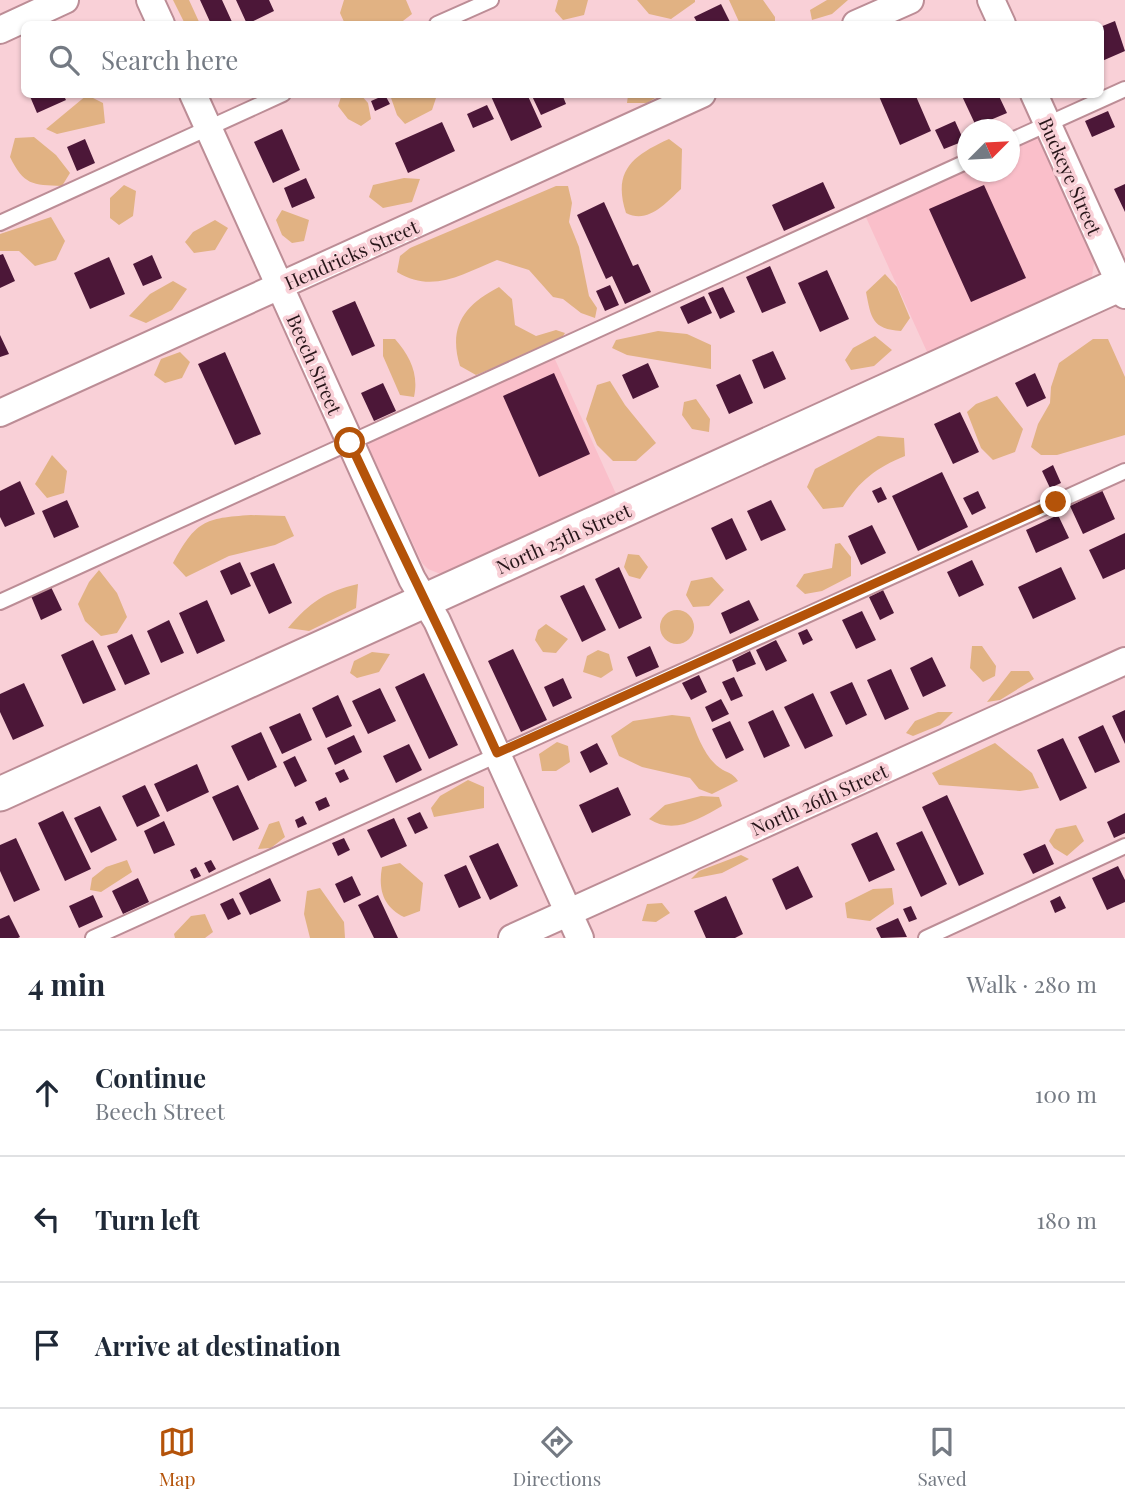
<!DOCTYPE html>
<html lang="en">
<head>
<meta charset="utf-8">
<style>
	body { margin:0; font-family:"Playfair Display",serif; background:#f6f6f7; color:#1f2937 }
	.compass { position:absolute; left:957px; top:119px; width:63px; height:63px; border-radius:50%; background:#fff; box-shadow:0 2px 5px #0004; rotate:66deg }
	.stop { position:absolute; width:21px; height:21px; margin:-16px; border:5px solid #b45309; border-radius:50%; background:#fff }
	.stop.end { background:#b45309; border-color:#fff; box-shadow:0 2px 7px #0008 }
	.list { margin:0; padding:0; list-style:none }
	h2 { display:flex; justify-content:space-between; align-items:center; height:91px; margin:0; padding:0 28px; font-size:30px }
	h2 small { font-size:23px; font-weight:400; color:#747a83 }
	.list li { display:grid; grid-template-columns:46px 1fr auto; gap:21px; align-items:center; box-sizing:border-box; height:126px; padding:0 28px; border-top:2px solid #e0e1e3 }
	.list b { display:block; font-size:26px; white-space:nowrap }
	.list p { margin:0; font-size:23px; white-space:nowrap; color:#747a83 }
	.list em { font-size:23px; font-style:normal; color:#747a83 }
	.icon { flex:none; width:38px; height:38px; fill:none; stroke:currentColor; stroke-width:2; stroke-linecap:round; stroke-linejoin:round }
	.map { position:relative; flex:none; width:1125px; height:938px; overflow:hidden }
	.search { position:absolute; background:#fff; box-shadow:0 2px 5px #0004; left:21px; right:21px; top:21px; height:77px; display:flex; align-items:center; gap:18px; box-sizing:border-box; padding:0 24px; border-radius:10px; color:#747a83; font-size:26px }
	.sheet { height:469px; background:#fff }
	nav { display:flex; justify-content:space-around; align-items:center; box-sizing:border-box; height:98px; border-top:2px solid #e0e1e3; background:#fff; font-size:19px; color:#747a83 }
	nav a { display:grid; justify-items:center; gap:4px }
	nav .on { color:#b45309 }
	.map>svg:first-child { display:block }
	.built { fill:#fabfca }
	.green { fill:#e1b283 }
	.building { fill:#4c1738 }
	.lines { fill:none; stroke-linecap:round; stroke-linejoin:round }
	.service-casing { stroke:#bc8d96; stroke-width:18 }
	.minor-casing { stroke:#bc8d96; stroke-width:30 }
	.tertiary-casing { stroke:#bc8d96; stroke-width:37 }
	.service { stroke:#fff; stroke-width:14 }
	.minor { stroke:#fff; stroke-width:26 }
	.tertiary { stroke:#fff; stroke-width:33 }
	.route { stroke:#b45309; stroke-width:9 }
	.labels { text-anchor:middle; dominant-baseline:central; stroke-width:7; stroke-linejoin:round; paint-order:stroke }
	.street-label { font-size:19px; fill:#271519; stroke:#f9d0d7 }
</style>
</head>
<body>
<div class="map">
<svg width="1125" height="938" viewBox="0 0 1125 938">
	<rect width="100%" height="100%" fill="#f9d0d7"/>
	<!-- built -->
	<path class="built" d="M1034 137 1039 140 1095 257 1092 276 1086 283 928 354 864 213 967 166 968 172H1010V147Z
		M553 355 617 496 443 575 428 569 422 563 368 446 370 439Z"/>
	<!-- green -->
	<path class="green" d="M173 0H189L200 24H185Z
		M344 0H406L412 14 399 24H345L340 13Z
		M558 0H588L584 15 563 20 555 11Z
		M637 0H695V2L671 19 649 14Z
		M729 0H763L775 17V24H740Z
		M827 0H848L832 14 812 20 810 10Z
		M347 94 361 95 368 103 371 119 361 126 348 119 338 106 341 97Z
		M87 95 103 103 105 123 57 134 46 129Z
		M390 95H437L432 110 405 124 397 115Z
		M628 95V94L660 95 647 103H627Z
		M34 137 56 155 70 173 62 186C32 185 24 185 10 157L15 138Z
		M669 139 682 149 681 189C665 204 648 224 626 213 612 170 634 155 669 139Z
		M404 178 420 179 412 202 383 208 369 197 373 185Z
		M124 185 136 191 133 216 119 225 110 218V198Z
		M556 186H568L572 203 569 222 579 247 589 296 597 308 595 318 581 313 563 299 553 297 529 270 497 260C462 274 433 294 397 272L400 256 410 248Z
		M282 210 309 220 304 241 292 243 282 235 276 220Z
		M51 217 65 241 56 260 35 266 19 251H0V234Z
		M215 220 228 228 215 250 194 253 185 242 193 232Z
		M885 274 897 287 910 318 901 331C872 329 871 318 866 292Z
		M173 281 187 289 172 310 146 323 129 316 150 294Z
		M499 287 512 299 515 325 536 336 556 330 565 333 560 341 476 375 460 366C448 327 464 305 499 287Z
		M658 331 687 334 711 345V369L627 355 612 348 616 340Z
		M875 336 892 350 874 366 851 370 845 360 853 348Z
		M383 339H395C410 356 419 374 414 397L400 395 383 356Z
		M1093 339H1108L1125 377V435L1057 455H1041L1031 447 1038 424 1050 403 1051 387 1059 363Z
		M180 352 190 362 182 378 165 383 154 375 161 359Z
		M610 381 625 405 656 443 636 461H613L597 445 586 419 597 385Z
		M997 396 1023 429 1015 452 993 460 981 448 967 412 976 404Z
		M696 399 710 419 709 432 692 429 682 415 684 402Z
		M878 436 904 438 905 456C876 468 860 480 843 507L823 509 807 487 815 469Z
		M52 455 67 471 64 493 47 498 35 484Z
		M251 515 285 516 294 536 275 545 229 556 186 577 173 563C196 521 204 518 251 515Z
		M840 543 851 557V576L822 591 805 594 796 586 804 574 832 568 835 544Z
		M628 554 639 555 648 567 640 579 629 576 624 567Z
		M99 570 117 593 127 617 117 633 101 636 85 621 78 604 89 582Z
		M712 577 724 590 709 606 693 607 686 595 691 581Z
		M358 584 356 608 309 631 288 628C310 602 325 592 358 584Z
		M660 627a17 17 0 1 1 34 0a17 17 0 1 1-34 0Z
		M546 624 568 639 556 653 543 652 535 640 538 630Z
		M972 646H982L996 666 995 676 983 682 970 668Z
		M598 650 609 654 613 670 601 678 583 672 587 656Z
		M372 652 390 654 379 672 357 678 350 673 354 661Z
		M1011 671H1029L1034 679 1000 700 987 702Z
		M938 712H953L940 725 913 736 906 733 915 721Z
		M672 715 690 717C697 734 704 757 720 768 727 773 732 772 738 781L712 794 699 789 690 778 642 767 619 756 611 736 633 721Z
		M557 742 568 746 570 762 556 771H542L539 754Z
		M995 743 1032 773 1039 788 1020 791 939 785 932 773Z
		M468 780 484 787V808L434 817 431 808 440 796Z
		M701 796 719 797 722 806C699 819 674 835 649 819L665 805Z
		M279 821 285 837 271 848 258 849 269 824Z
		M1076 825 1084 841 1067 856 1054 848 1049 841 1056 829Z
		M741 855 749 859 722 873 691 879 699 871Z
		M127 860 132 872 101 892 90 890 92 878 106 867Z
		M400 863 423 883 420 911 404 917C383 907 378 889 382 867Z
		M320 888 344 922 345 938H310L304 914 307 891Z
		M892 888 894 904 870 921 847 918 845 903 873 889Z
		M662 903 670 913 656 922 642 921 647 904Z
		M205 914 213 932 205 938H175L174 934 191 916Z"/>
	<!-- building -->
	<path class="building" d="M200 0H222L233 24H211Z
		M236 0H269L274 11 247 24Z
		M721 4 731 24H698L694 17Z
		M1115 21 1125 51 1102 61 1100 27Z
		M29 94H63L66 100 37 113Z
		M490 94H527L542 127 511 141Z
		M531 94H562L566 104 541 115Z
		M878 94H915L931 131 900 145Z
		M961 94H998L1007 113 976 126Z
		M385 95 390 104 375 111 371 101Z
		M487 105 494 119 473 128 467 114Z
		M1108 111 1115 127 1092 137 1085 121Z
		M955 121 964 141 944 149 935 130Z
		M442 122 455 151 408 173 395 143Z
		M282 129 300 170 273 183 254 142Z
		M85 139 95 163 77 171 67 147Z
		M306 178 315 198 292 208 284 188Z
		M823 182 835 208 784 231 772 205Z
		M1125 184V212L1114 189Z
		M984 185 1026 278 971 302 929 209Z
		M604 202 633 266 638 264 651 292 625 304 612 276 606 279 577 215Z
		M3 254 15 281 0 288V255Z
		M152 255 162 278 143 286 133 264Z
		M109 257 125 294 90 309 74 273Z
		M770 266 786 303 762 313 746 277Z
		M827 270 849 319 820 332 798 283Z
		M610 285 619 305 605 311 596 291Z
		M723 287 735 312 720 319 708 293Z
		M704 296 712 313 688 324 680 307Z
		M355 301 375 346 352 356 332 311Z
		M0 335 9 354 0 357Z
		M773 351 786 379 764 389 752 360Z
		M225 352 261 434 235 445 198 364Z
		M648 363 659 387 633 399 622 375Z
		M554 373 590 454 539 477 503 396Z
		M1035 373 1046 398 1027 407 1015 383Z
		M740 374 753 403 729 414 716 385Z
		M383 383 396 411 374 421 361 393Z
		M960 412 979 452 953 464 934 424Z
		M1053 465 1061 483 1050 488 1042 471Z
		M942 472 968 527 918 551 892 496Z
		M20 481 35 514 5 527 0 517V491Z
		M881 487 887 499 878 503 872 491Z
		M1102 490 1115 519 1083 534 1070 506Z
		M978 491 986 508 972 515 963 498Z
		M67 500 79 527 54 538 42 511Z
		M771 500 786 530 761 541 747 511Z
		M1058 515 1069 538 1036 553 1026 530Z
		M732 518 747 550 726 560 711 528Z
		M872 525 886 553 861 565 848 536Z
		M1125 533V569L1103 579 1089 550Z
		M972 560 984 585 959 597 947 572Z
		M240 562 251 586 231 595 220 571Z
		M274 563 292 603 269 614 250 573Z
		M619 567 642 618 619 629 595 579Z
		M1061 567 1076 599 1033 619 1018 587Z
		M584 585 606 630 582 642 560 596Z
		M51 587 62 610 41 620 31 596Z
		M883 590 894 613 880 620 869 597Z
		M207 600 225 641 197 654 179 613Z
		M749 600 759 620 730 634 721 613Z
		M862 611 876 640 856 649 842 620Z
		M169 620 184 653 161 663 147 631Z
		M807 629 813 640 803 645 798 633Z
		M132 634 150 674 125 685 107 646Z
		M93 640 116 690 83 704 61 655Z
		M776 640 787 661 766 671 756 650Z
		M650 646 659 667 636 677 627 657Z
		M513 649 547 720 521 732 488 661Z
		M750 651 756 664 737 672 732 660Z
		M932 657 946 686 923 697 910 668Z
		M891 669 909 709 885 720 867 680Z
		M424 673 458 745 429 759 395 687Z
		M699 675 707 692 691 700 682 683Z
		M734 677 743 696 731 701 722 682Z
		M563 678 572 698 553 707 544 687Z
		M852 682 867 715 846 725 830 692Z
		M24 683 44 726 13 740 0 712V694Z
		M380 688 396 721 368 734 352 701Z
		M813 693 833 736 805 749 784 707Z
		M338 695 352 726 326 738 312 708Z
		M721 699 729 714 712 722 705 707Z
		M773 710 790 746 764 758 748 722Z
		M1125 710V744L1112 716Z
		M300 713 312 740 282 754 269 727Z
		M730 721 744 750 726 759 712 729Z
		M1103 725 1120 762 1095 773 1078 737Z
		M261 732 277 767 248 781 231 746Z
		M354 735 362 752 335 765 327 748Z
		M1063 738 1087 788 1060 801 1037 750Z
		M597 743 608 764 590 773 580 752Z
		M409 744 422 770 396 783 383 756Z
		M295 756 307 781 295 787 283 762Z
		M197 764 209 792 167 812 154 784Z
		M344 769 349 779 340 783 335 773Z
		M145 785 160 816 137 827 122 796Z
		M238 785 259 829 233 841 212 797Z
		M618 787 631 815 592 833 579 805Z
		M947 795 984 874 959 886 922 807Z
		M326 797 330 806 319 811 315 802Z
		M100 806 117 840 91 853 74 818Z
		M63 811 91 869 65 881 38 823Z
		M420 812 428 828 415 834 407 818Z
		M1125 813V833L1114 838 1107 822Z
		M303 816 307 824 298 828 295 820Z
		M394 818 407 846 381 858 367 830Z
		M164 821 175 845 154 854 144 831Z
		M922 831 947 884 921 897 896 843Z
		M877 832 895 870 869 882 851 844Z
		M16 838 40 890 14 902 0 871V845Z
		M344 838 350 850 338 856 332 843Z
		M498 843 518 886 490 900 469 856Z
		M1045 844 1054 864 1033 874 1023 854Z
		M211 860 216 869 209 873 204 863Z
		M466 865 481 898 459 908 444 875Z
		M798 866 813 897 786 910 772 879Z
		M1118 866 1125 880V902L1107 910 1092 878Z
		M196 867 201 876 194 879 190 870Z
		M352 876 361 895 344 903 335 884Z
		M138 878 149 902 123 914 112 891Z
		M270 878 281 901 250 915 239 893Z
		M93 895 103 917 79 928 69 906Z
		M378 895 398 938H374L358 905Z
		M726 896 743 934 735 938H706L694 911Z
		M1060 896 1066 908 1055 913 1050 901Z
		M233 898 241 914 228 920 220 904Z
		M911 906 917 919 909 922 903 909Z
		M9 915 20 937 18 938H0V919Z
		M898 918 907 937 881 938 876 928Z"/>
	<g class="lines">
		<defs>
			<path id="service" d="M437 24 491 0
				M1010 141 1125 89
				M0 223 283 94
				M0 602 968 161
				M93 938 1125 471
				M926 938 1125 846"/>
			<path id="minor" d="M150 0 161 24
				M991 0 1002 24
				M856 24 910 0
				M0 30 65 0
				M193 94 412 579 437 621 580 938
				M1034 94 1125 295
				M0 413 702 94
				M512 938 1125 661"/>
			<path id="tertiary" d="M0 794 1125 282"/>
		</defs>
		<!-- service casing -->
		<use href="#service" class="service-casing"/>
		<!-- minor casing -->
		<use href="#minor" class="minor-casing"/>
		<!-- tertiary casing -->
		<use href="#tertiary" class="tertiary-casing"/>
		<!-- service -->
		<use href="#service" class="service"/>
		<!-- minor -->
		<use href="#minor" class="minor"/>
		<!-- tertiary -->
		<use href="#tertiary" class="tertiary"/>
	</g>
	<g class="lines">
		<!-- route -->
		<path class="route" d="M350 443C398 547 450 649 497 753L1056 502"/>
	</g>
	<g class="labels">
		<!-- street labels -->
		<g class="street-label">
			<text transform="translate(1071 176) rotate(66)">Buckeye Street</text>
			<text transform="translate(351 254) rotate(-24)">Hendricks Street</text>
			<text transform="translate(315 364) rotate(66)">Beech Street</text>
			<text transform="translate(563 538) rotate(-24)">North 25th Street</text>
			<text transform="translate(819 799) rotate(-24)">North 26th Street</text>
		</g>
	</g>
</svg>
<svg class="compass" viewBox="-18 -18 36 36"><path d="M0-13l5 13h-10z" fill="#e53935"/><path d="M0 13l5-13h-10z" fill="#747a83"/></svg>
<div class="stop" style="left:350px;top:443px"></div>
<div class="stop end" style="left:1056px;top:502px"></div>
<div class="search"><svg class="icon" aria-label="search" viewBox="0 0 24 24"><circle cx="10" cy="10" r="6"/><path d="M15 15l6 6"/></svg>Search here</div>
</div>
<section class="sheet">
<h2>4 min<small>Walk · 280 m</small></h2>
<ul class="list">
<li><svg class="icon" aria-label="ahead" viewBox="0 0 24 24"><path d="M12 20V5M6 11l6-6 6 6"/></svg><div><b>Continue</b><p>Beech Street</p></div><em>100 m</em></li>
<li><svg class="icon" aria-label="left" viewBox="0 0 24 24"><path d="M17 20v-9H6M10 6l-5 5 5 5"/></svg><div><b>Turn left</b></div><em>180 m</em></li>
<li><svg class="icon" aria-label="arrive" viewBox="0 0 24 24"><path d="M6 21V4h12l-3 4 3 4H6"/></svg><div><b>Arrive at destination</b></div></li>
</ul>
</section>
<nav>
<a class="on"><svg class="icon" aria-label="map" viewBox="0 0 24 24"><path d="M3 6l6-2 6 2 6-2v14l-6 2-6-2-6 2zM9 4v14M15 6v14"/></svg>Map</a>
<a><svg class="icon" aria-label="directions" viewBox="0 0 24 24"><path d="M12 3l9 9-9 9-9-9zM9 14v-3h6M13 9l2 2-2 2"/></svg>Directions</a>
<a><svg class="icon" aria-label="saved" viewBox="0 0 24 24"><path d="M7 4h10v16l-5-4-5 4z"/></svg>Saved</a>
</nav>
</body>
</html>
